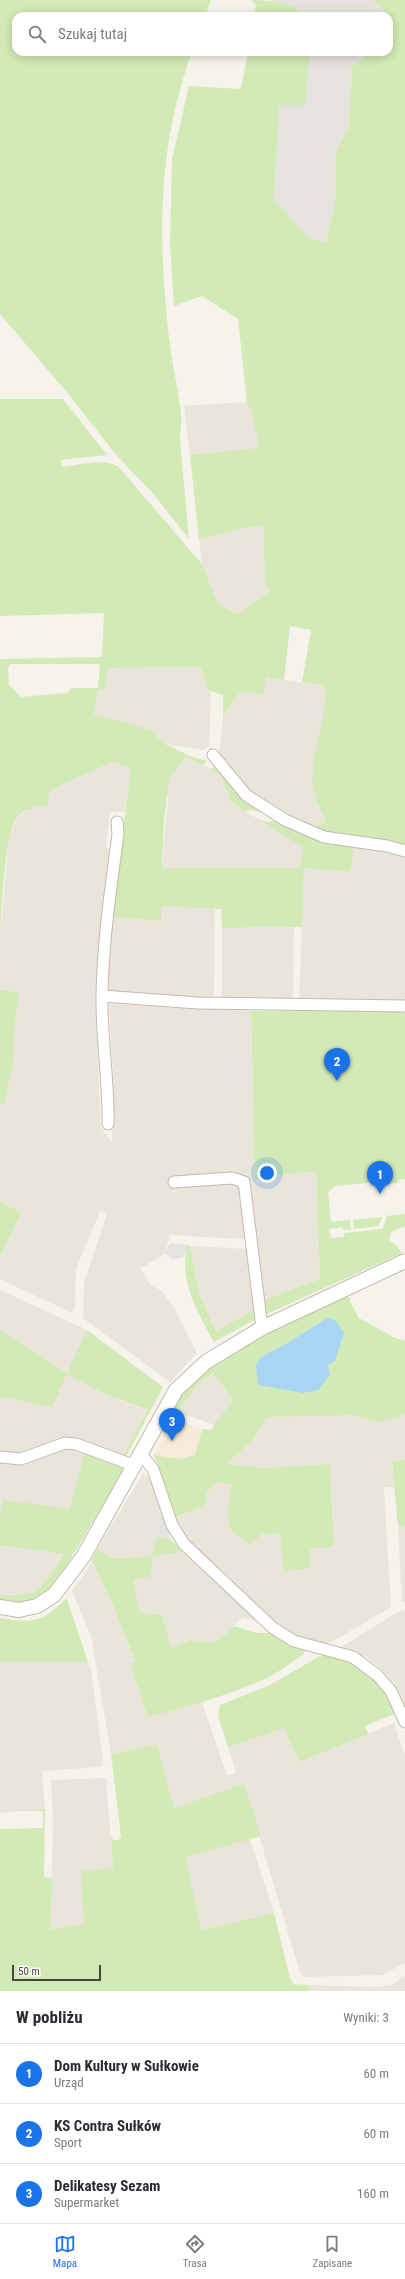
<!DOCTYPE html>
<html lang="pl">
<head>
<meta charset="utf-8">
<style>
	body { margin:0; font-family:"Roboto Condensed",sans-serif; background:#f7f7f7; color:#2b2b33 }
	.scale { position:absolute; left:12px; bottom:10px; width:89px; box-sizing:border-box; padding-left:4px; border:2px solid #4b4439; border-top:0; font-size:11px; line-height:14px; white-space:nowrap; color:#4b4439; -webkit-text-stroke:3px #fff; paint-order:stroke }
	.you { position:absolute; left:267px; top:1173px; width:14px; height:14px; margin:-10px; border:3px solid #fff; border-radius:50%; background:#1a73e8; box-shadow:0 0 0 6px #1a73e833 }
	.badge { display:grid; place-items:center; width:26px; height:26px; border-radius:50%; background:#1a73e8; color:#fff; font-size:13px; font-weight:700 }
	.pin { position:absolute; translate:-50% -33px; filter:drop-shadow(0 1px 2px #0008) }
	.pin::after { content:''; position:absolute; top:21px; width:14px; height:12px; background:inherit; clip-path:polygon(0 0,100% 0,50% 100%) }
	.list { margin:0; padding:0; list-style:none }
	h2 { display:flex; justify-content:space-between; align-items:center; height:52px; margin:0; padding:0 16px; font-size:17px }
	h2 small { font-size:13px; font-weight:400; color:#7c7c81 }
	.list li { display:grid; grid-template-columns:26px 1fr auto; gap:12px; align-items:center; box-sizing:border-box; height:60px; padding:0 16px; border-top:1px solid #e1e1e2 }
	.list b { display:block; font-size:15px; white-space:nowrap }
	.list p { margin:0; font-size:13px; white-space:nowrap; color:#7c7c81 }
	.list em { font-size:13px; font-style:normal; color:#7c7c81 }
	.icon { flex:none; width:22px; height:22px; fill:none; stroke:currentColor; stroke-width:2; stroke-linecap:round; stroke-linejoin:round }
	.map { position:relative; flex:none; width:405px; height:1991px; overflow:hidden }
	.search { position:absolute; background:#fff; box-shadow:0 2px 10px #0003; left:12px; right:12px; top:12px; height:44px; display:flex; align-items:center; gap:10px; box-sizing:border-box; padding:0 14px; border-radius:12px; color:#7c7c81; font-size:15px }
	.sheet { height:232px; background:#fff }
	nav { display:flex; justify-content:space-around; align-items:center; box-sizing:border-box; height:56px; border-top:1px solid #e1e1e2; background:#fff; font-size:11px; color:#7c7c81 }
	nav a { display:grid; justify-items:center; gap:2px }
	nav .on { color:#1a73e8 }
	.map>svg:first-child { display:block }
	.residential { fill:#eae5da }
	.commercial { fill:#f7ead8 }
	.industrial { fill:#e6e2dd }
	.green { fill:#d2eab5; fill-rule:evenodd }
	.parking { fill:#e5e3e0 }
	.water { fill:#a9d4f2 }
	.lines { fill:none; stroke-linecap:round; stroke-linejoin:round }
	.minor-casing { stroke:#c2bbae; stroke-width:13 }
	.tertiary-casing { stroke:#c2bbae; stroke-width:16 }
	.minor { stroke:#fff; stroke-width:11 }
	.tertiary { stroke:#fff; stroke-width:14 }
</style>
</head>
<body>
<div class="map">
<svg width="405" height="1991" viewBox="0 0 405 1991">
	<rect width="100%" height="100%" fill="#f6f3ec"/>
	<!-- residential -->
	<path class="residential" d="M247 402 252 414 259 449 190 455 184 406Z
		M264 526 265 558 271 590 237 614 218 604 202 564 199 539 249 527Z
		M202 667 208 690 211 691 209 746 204 750 165 744 151 730 94 715 98 688 105 689 107 668Z
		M266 677 325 686 326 701 324 721 313 769V788L326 822 312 828 288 817 244 787 219 754 223 717 241 691Z
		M186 757 221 774 231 802 304 848 299 868H162L170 777Z
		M113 762 131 768 125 812H110L106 848 111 850 95 999 101 1128 112 1143 114 1091 109 1004 251 1011 255 1178 316 1171 320 1279 264 1300 256 1237 242 1239 170 1235 165 1254 141 1268 150 1285 162 1291 173 1306 197 1353 170 1382 83 1318 84 1283 107 1214 100 1211 76 1269 75 1308 72 1313 0 1279V1257L21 1212 0 1202V1104H4L13 1065 14 1032 19 992 0 990V936L9 838 18 816 31 808 47 806 50 790Z
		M354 847 405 857V1002L299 1001 304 868 350 872Z
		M161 906 215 908 214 999 111 992 106 986 112 917 160 921Z
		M294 927 293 999 222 998V928Z
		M190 1246 248 1249 254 1309 216 1332 199 1294Z
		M0 1290 87 1330 67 1373 103 1393 148 1411 91 1510 44 1586 27 1595 0 1594V1397L52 1407 67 1373 0 1330Z
		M213 1373 233 1399 215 1425 177 1412 198 1384Z
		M322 1415H353L379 1422 405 1415V1460L392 1461 394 1487H384L391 1607 332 1642 321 1645 310 1643 285 1630 261 1609 223 1571 190 1543 179 1529 176 1517 204 1506 207 1493 215 1482 232 1485 228 1508 262 1534 281 1533 310 1549 334 1547 330 1464 263 1468 226 1465 252 1440 267 1417Z
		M143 1474 150 1478 162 1513 152 1556 183 1552 260 1623 243 1617 218 1640 209 1643 192 1640 171 1649 162 1615 140 1613 133 1580 152 1556 113 1559 97 1549Z
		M405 1526V1601L402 1603 398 1527Z
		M92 1560 113 1605 135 1662 130 1664 148 1716 202 1702 227 1776 236 1773 228 1747 284 1727 299 1762 394 1723 405 1756V1963L382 1975 304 1977 300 1973 244 1785 174 1808 157 1746 111 1754 91 1636 72 1591 83 1577Z
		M405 1610V1707L395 1684 377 1665 367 1657 341 1647 398 1612Z
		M0 1662H88L91 1670 103 1761 102 1765 99 1767 42 1771 45 1809 0 1813Z
		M106 1778 113 1868 84 1924 50 1930 53 1821 51 1780Z
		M250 1839 274 1913 201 1930 186 1857Z
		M405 1976V1991H309L308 1985 377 1987 391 1985Z"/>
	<!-- commercial -->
	<path class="commercial" d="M173 1418 202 1429 195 1455 179 1459 154 1455Z"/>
	<!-- industrial -->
	<path class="industrial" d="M270 0H373L389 16H305L302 11Z
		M310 52H371L352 66 349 127 335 153 336 198 326 243 307 236 274 200 279 105H305Z"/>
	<!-- green -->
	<path class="green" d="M0 0H211L205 16H16V52H192C157 148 158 238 169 338 172 363 178 388 181 413 182 422 180 431 180 440 183 473 186 506 189 539L151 491 117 456 70 396 0 314Z
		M251 0C266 0 296 3 305 16H254L256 5Z
		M373 0H405V846C374 836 342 839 312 828L326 822C322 811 315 798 313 787 309 755 328 721 325 686L302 682 311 630 290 626 284 680 266 677 264 694 241 691 223 717V695L208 690 201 667 107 668 105 689H98L94 714 151 730 165 744 190 756 207 761 203 765 186 757 170 777 164 820 162 868H299L304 848 258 819 267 822 278 820 308 836 354 847 350 872 304 868 302 927 222 928 221 909 161 906V921L112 917 131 768 113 762 50 790 47 806C37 807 25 808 18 816 4 833 2 911 0 936V659L102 657 104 613 0 616V399H63L107 455 61 460 62 467C80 465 101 458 118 466L202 564 218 604 237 614 271 590 265 584 264 526 249 527 199 539 190 455 259 448 252 414 247 402 238 319 202 296 174 306 170 244 172 160 189 86 241 89 248 52H310L305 105H279L274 200 307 236 326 243 336 198 335 153 349 127 352 66 371 52H389V39L392 37 388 14ZM10 664H100L98 688H72L67 693 21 697 9 685 8 668Z
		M216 766 265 813 250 810 245 811 231 802 221 775 210 769Z
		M0 990 19 992 14 1032 13 1065 4 1104H0Z
		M251 1011H405V1179L398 1180V1183L379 1185 378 1182 335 1186 328 1192 331 1222 350 1220 351 1230H343V1227L329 1229 331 1238 344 1237V1233L382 1229 386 1221V1216L405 1214V1226L391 1232 389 1240 397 1246 402 1253 267 1314 264 1309V1300L320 1279 316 1171 255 1178Z
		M0 1202 21 1212 0 1257Z
		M382 1217 379 1226 354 1229 353 1220Z
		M187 1245 190 1246 199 1294 216 1332 254 1309V1320L214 1342C197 1311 179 1281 187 1245Z
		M346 1297 351 1298 349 1300 359 1318 393 1337 405 1341V1415L379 1422 353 1415 267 1417 252 1440 227 1464 263 1468 330 1464 334 1547 310 1549V1568L284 1571 280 1533 262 1534 249 1545 229 1527 228 1508 232 1485 215 1482 207 1493 204 1506 176 1517 154 1455 179 1459 195 1455 202 1429 211 1430 233 1399 213 1373 198 1384 177 1412 175 1410C177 1372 312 1307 346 1297ZM327 1318 335 1320 328 1365 258 1385 261 1357 286 1344Z
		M0 1330 67 1373 87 1330 163 1387 126 1457H122L148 1410 103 1393 67 1374 52 1407 0 1397Z
		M85 1451 122 1464 123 1472 57 1581C38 1600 27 1605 0 1601V1594C40 1600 45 1584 64 1554L0 1545V1519L3 1500 70 1509Z
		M405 1460V1526L398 1527 392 1461Z
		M157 1536 171 1540 183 1552 152 1556 151 1576 133 1580 140 1613 162 1615 171 1648 192 1640 209 1643 218 1640 234 1626 257 1633H273L305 1650 304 1654C293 1661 282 1670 271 1676 232 1695 190 1706 148 1717L130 1664 135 1661 113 1605 92 1560 97 1549 113 1559 152 1556Z
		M65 1599H67L88 1662H0V1618C32 1623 43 1623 65 1599Z
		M320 1656C354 1655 385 1682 394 1714L365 1726 368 1734 299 1762 284 1728 228 1747 218 1716 220 1705 268 1686Z
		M157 1745 174 1808 244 1784 261 1836 186 1857 201 1930 274 1913 290 1978 294 1984 308 1985 309 1991H0V1829L43 1828V1811H22L45 1809 44 1877 52 1878 50 1930 84 1924 81 1871 113 1868 111 1835 113 1840H119L121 1837 111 1754Z"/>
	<!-- parking -->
	<path class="parking" d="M170 1243 187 1245 184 1257 173 1259 165 1254Z
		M162 1513 171 1540 157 1536Z"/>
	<!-- water -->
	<path class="water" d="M327 1318 335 1320 344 1333 335 1361 328 1365 330 1375 318 1390 303 1393 258 1385 256 1365 261 1357 286 1344Z"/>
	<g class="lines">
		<defs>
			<path id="minor" d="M213 755 246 795 285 820 324 837 387 846 405 851
				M102 996 198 1003 405 1006
				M108 1124C109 1081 101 1037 102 994 103 940 111 887 118 834L117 822
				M174 1182 232 1178 244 1182 262 1328
				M140 1453 153 1469 172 1525 184 1544 273 1628 294 1641 353 1657 377 1675 391 1691 405 1722
				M0 1457 21 1459 65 1443 76 1444 133 1465"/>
			<path id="tertiary" d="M0 1607 19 1610 37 1606 54 1595 83 1557 176 1390 206 1362 262 1328 405 1261"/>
		</defs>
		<!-- minor casing -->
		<use href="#minor" class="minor-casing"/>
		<!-- tertiary casing -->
		<use href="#tertiary" class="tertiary-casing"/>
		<!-- minor -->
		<use href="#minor" class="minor"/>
		<!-- tertiary -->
		<use href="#tertiary" class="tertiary"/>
	</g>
</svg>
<div class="scale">50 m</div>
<div class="you"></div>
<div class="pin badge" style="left:380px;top:1194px">1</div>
<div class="pin badge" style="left:337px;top:1081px">2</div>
<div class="pin badge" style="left:172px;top:1441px">3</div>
<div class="search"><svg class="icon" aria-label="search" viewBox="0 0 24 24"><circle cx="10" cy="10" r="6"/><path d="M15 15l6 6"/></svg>Szukaj tutaj</div>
</div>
<section class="sheet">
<h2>W pobliżu<small>Wyniki: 3</small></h2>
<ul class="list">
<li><span class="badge">1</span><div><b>Dom Kultury w Sułkowie</b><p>Urząd</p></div><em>60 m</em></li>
<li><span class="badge">2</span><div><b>KS Contra Sułków</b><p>Sport</p></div><em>60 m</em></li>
<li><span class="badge">3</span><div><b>Delikatesy Sezam</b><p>Supermarket</p></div><em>160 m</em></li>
</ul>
</section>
<nav>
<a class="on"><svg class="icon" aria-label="map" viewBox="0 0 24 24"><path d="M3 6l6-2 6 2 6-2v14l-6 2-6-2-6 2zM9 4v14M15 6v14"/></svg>Mapa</a>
<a><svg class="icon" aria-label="directions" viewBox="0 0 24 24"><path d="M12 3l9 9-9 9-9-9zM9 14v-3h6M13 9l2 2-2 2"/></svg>Trasa</a>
<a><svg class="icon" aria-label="saved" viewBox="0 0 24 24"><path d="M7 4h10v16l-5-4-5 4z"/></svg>Zapisane</a>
</nav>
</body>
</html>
